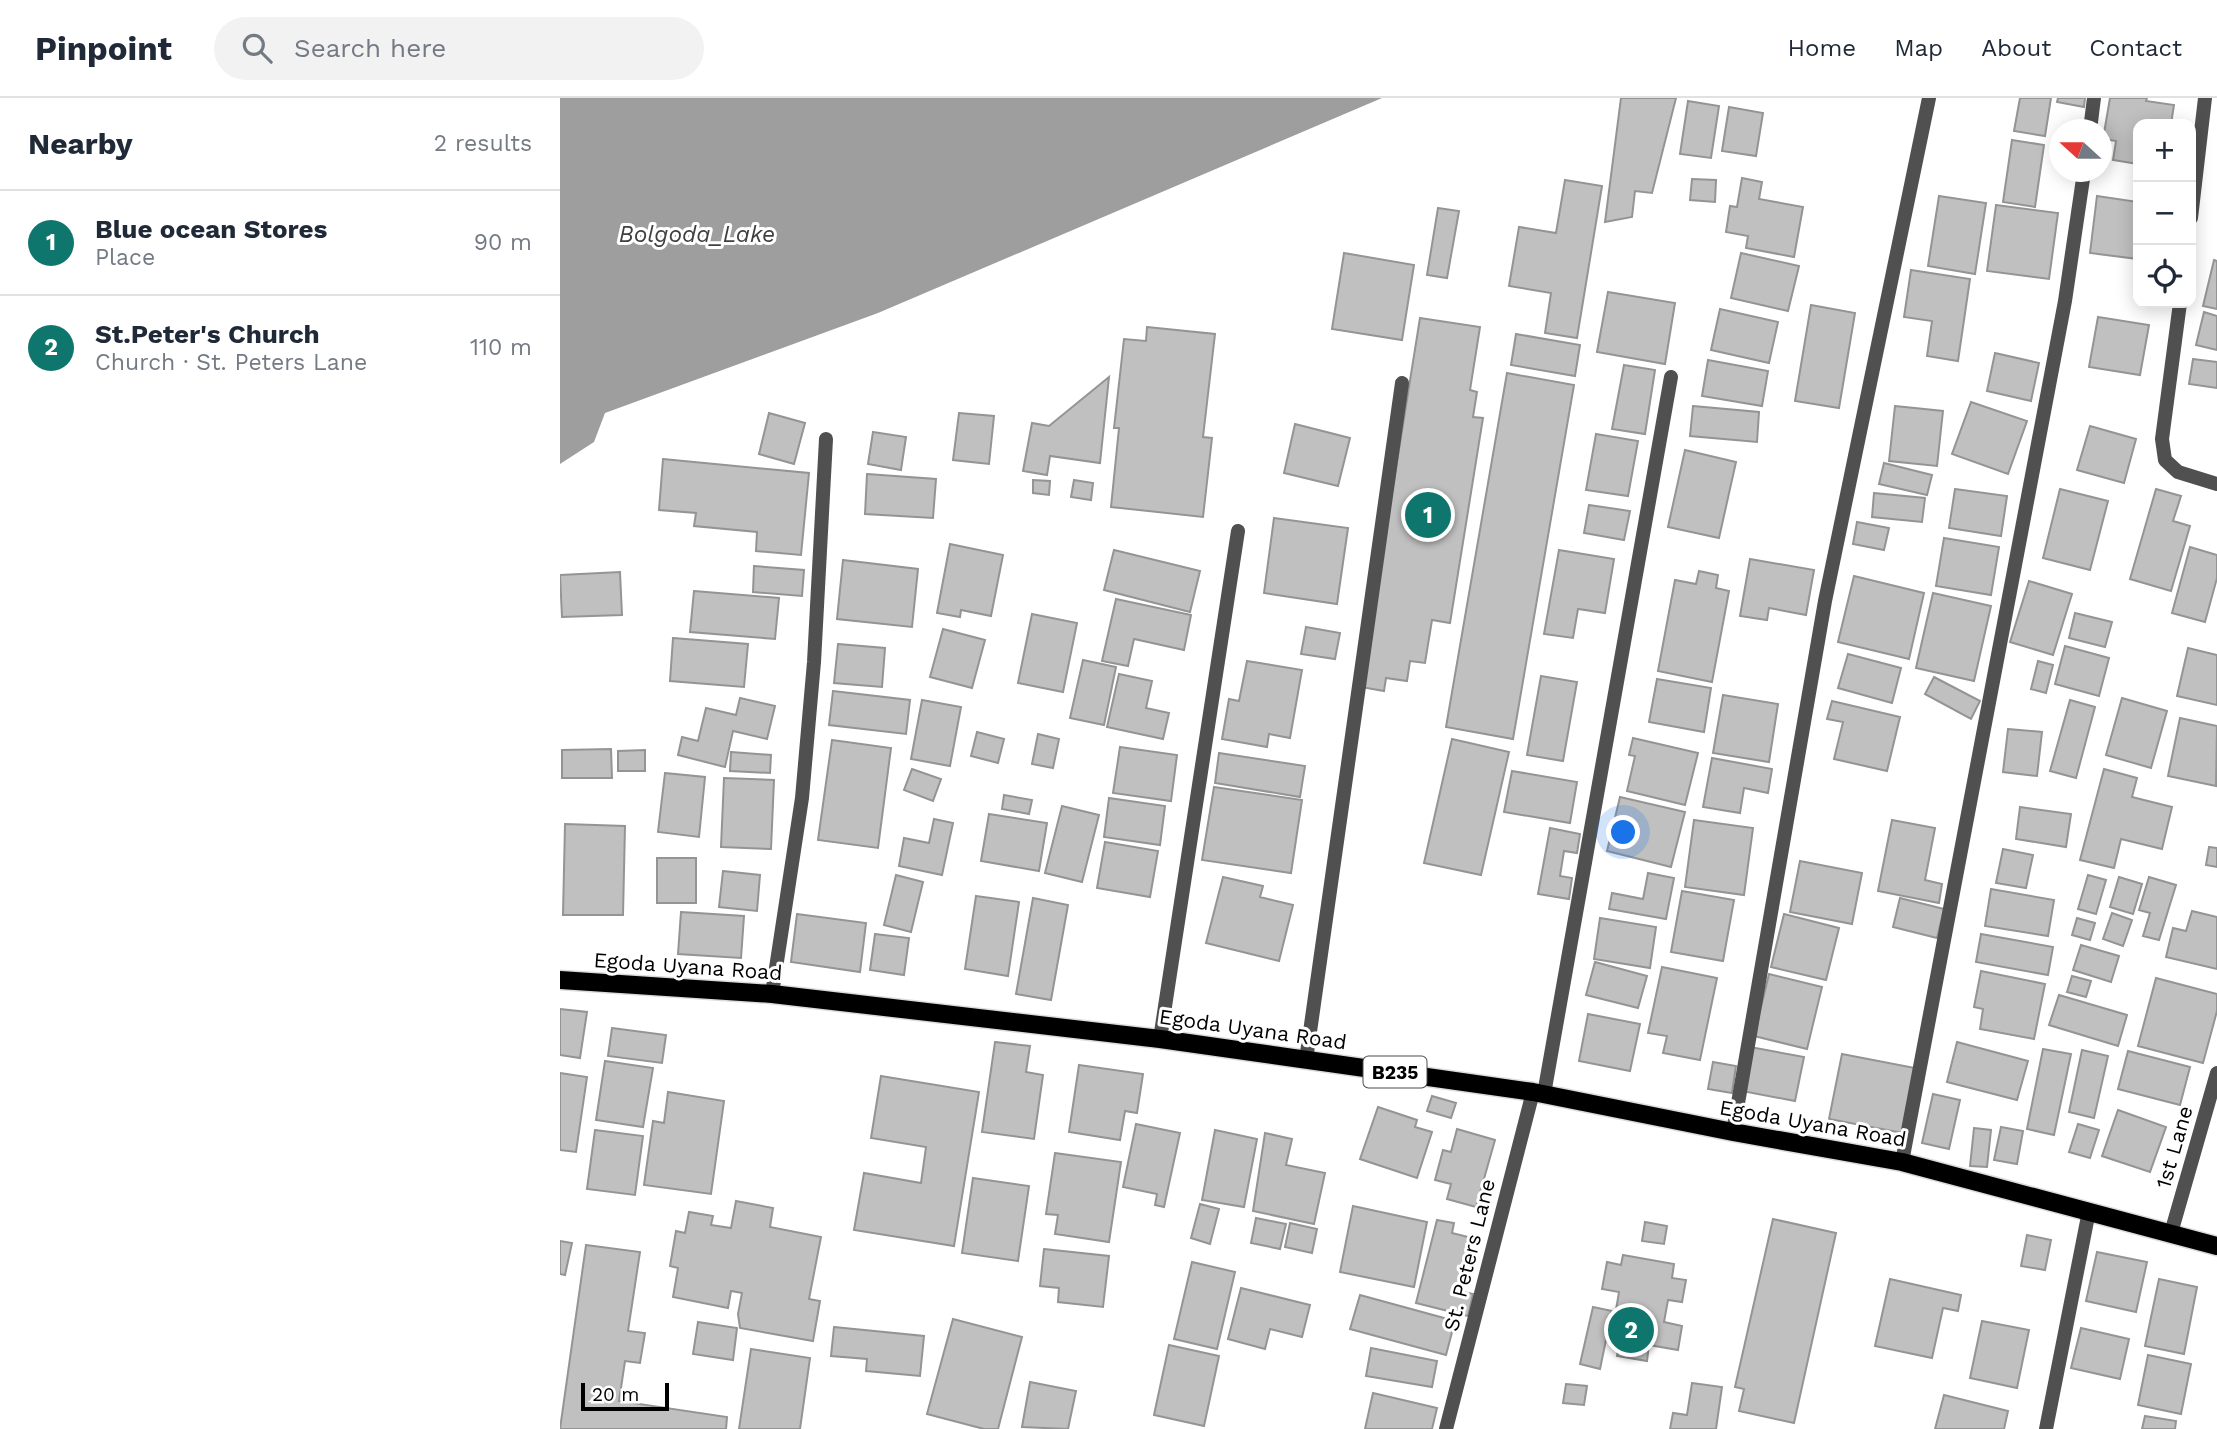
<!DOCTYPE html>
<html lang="en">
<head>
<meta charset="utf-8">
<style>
	body { margin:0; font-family:"Work Sans",sans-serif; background:#f2f2f3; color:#1f2937 }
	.controls { position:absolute; right:21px; top:21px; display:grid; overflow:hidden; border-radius:14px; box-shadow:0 4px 18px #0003 }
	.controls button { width:63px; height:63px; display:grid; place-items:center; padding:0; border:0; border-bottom:2px solid #e0e1e3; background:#fff; color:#1f2937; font:35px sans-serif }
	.compass { position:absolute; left:1489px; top:21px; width:63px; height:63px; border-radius:50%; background:#fff; box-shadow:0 4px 18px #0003; rotate:291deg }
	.scale { position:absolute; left:21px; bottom:18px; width:88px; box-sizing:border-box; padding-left:7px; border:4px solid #000; border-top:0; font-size:19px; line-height:24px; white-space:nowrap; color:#000; -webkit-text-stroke:5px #fff; paint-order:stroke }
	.you { position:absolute; left:1064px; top:735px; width:24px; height:24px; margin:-18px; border:5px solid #fff; border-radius:50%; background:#1a73e8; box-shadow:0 0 0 10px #1a73e833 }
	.badge { display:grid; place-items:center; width:46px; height:46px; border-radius:50%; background:#0f766e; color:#fff; font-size:23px; font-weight:700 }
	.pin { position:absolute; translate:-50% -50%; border:4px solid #fff; box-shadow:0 2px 7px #0006 }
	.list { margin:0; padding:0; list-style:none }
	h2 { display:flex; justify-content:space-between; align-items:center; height:91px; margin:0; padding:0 28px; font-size:30px }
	h2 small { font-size:23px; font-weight:400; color:#747a83 }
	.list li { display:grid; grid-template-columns:46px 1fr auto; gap:21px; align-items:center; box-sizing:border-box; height:105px; padding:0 28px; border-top:2px solid #e0e1e3 }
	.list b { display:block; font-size:26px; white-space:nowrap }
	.list p { margin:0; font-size:23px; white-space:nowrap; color:#747a83 }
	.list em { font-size:23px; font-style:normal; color:#747a83 }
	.icon { flex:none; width:38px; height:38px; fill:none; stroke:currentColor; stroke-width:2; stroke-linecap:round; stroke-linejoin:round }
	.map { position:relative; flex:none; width:1657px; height:1331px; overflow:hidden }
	header { display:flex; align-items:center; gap:42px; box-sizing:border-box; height:98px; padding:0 35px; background:#fff; border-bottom:2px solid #e0e1e3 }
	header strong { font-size:33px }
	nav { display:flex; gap:38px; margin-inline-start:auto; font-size:24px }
	.search { width:490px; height:63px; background:#f2f2f3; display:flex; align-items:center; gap:18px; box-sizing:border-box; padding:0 24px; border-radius:38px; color:#747a83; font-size:26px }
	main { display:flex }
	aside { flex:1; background:#fff }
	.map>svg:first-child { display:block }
	.water { fill:#9e9e9e }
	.building { fill:#c0c0c0; stroke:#949494; stroke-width:2 }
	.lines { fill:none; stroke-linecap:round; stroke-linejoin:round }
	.primary-casing { stroke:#dbdbdb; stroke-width:21 }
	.street { stroke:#505050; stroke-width:14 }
	.primary { stroke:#000; stroke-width:18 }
	.labels { text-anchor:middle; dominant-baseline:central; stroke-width:6; stroke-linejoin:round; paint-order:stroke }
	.shield { fill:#fff; stroke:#4c4c4c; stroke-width:2 }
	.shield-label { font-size:19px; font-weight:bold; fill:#000 }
	.street-label { font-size:21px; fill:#000; stroke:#fff }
	.water-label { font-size:23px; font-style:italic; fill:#3f3f3f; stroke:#fff }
</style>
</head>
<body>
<header>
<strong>Pinpoint</strong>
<div class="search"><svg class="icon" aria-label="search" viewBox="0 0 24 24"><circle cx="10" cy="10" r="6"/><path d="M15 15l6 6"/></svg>Search here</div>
<nav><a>Home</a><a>Map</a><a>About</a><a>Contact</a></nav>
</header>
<main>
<aside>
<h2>Nearby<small>2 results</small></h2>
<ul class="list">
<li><span class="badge">1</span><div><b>Blue ocean Stores</b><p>Place</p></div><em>90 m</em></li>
<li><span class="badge">2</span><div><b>St.Peter's Church</b><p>Church · St. Peters Lane</p></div><em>110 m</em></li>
</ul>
</aside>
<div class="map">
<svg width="1657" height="1331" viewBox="0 0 1657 1331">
	<rect width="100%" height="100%" fill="#fff"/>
	<!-- water -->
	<path class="water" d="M0 0H822L318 215 45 315 34 344 0 366Z"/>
	<!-- building -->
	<path class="building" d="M1061 0H1116L1092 95 1075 93 1072 119 1045 124Z
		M1460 0H1491L1485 38 1454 33Z
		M1498 0H1525L1524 9 1497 4Z
		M1550 0H1587L1586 3 1614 7 1611 26H1578V66L1553 62 1556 43 1543 41Z
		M1128 3 1159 8 1151 60 1120 56Z
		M1169 9 1203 15 1196 58 1162 53Z
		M1452 42 1484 47 1475 109 1443 104Z
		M1182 80 1202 84 1199 101 1243 109 1234 159 1186 150 1188 138 1166 134 1170 108 1177 109Z
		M1132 81 1156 82 1155 104 1130 102Z
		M1005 82 1042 88 1017 240 985 235 991 195 949 188 959 129 996 135Z
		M1379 98 1426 105 1415 176 1368 168Z
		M1537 98 1578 104V161L1530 155Z
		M1436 107 1498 115 1489 181 1427 173Z
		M878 110 899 113 887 180 867 177Z
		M784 155 854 167 842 242 772 231Z
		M1181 155 1239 168 1228 213 1171 200Z
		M1654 162 1657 163V211L1643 208Z
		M1351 172 1410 181 1398 263 1367 258 1372 223 1344 219Z
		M1048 194 1115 205 1105 266 1037 254Z
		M1251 207 1295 215 1279 310 1235 303Z
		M1160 211 1218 224 1209 265 1151 252Z
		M1644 214 1657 218V252L1636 247Z
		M1538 219 1589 227 1580 277 1529 269Z
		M860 220 920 229 910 292 917 294 913 319 923 320 890 525 872 522 865 565 850 563 847 583 826 580 824 593 801 589Z
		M587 229 655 236 643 339 652 340 643 419 551 409 559 330H554L564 241 586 243Z
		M956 236 1020 247 1015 278 951 267Z
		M1435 255 1479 265 1471 303 1427 293Z
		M1633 261 1657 264V290L1629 286Z
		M1148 262 1208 273 1202 308 1142 298Z
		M1064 267 1095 272 1085 336 1052 331Z
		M947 275 1014 287 953 641 886 629Z
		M549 279 540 365 490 358 487 377 463 373 472 325 489 328Z
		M1411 304 1467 323 1448 376 1392 356Z
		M1133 308 1199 314 1197 344 1130 338Z
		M1335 308 1383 313 1377 368 1329 363Z
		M209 315 245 325 234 366 199 356Z
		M399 315 434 318 429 366 393 362Z
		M735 326 790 340 778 388 724 375Z
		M1530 328 1576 341 1564 385 1517 372Z
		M313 334 346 339 341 372 308 366Z
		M1036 336 1078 343 1068 398 1026 392Z
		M1125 352 1176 364 1159 440 1108 429Z
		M103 361 249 375 241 457 196 453 197 434 134 428 136 415 99 412Z
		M1324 365 1372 377 1367 397 1319 386Z
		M307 376 376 381 373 420 305 416Z
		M473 382 490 383 489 397 473 395Z
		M514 382 533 385 531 402 511 399Z
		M1395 391 1447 398 1441 438 1389 430Z
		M1500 391 1548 403 1530 472 1483 460Z
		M1596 391 1621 398 1613 423 1630 428 1611 493 1570 481Z
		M1314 395 1365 400 1362 424 1312 419Z
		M1029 407 1070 413 1064 442 1024 435Z
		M714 420 788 430 777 506 704 495Z
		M1297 424 1329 430 1324 452 1293 446Z
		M1384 440 1439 449 1431 497 1376 488Z
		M390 446 443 457 431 518 401 512 400 519 377 515Z
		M1630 449 1657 457V480L1645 524 1612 515Z
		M554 452 640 473 630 514 544 492Z
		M999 452 1054 461 1045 515 1018 511 1013 540 984 536Z
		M1190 461 1254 472 1246 517 1209 510 1207 522 1180 518Z
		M283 462 358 471 352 529 277 521Z
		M194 468 244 472 242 498 193 494Z
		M1139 473 1158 477 1156 490 1169 493 1152 584 1098 573 1115 482 1136 486Z
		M60 474 62 517 2 519 0 477Z
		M1294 478 1364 495 1349 561 1278 544Z
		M1469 483 1512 496 1493 557 1450 544Z
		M134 493 219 500 215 541 130 534Z
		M1373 495 1431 508 1414 583 1356 570Z
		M556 501 631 517 624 552 574 541 568 568 542 563Z
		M1515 515 1552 524 1545 549 1509 540Z
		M472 516 517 525 503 594 458 585Z
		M746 529 780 535 775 561 741 556Z
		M383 531 425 542 412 590 370 579Z
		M113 540 188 546 184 589 110 583Z
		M278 546 325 550 322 589 274 585Z
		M1505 548 1549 560 1539 598 1495 586Z
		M1628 550 1657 557V607L1617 598Z
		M1288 556 1341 570 1332 605 1278 590Z
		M523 562 556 569 544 627 510 620Z
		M687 563 742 572 730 640 709 636 707 649 662 641 669 601 679 603Z
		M1478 563 1493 567 1486 595 1471 591Z
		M559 576 592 583 586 610 609 615 603 641 547 629Z
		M981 578 1017 584 1003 663 967 657Z
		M1374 579 1420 603 1411 621 1365 596Z
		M1097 581 1151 590 1144 634 1089 624Z
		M273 593 350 602 346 636 269 627Z
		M1163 597 1218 606 1209 664 1153 655Z
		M180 600 215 608 207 641 173 633 165 669 118 657 122 639 138 643 146 610 176 617Z
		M1562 600 1607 613 1591 670 1546 657Z
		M362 602 401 609 390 668 351 661Z
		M1510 602 1535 609 1516 680 1490 673Z
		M1272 603 1340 619 1327 673 1274 661 1283 624 1267 621Z
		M1620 620 1657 628 1656 688 1608 678Z
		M1448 631 1482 634 1477 678 1443 674Z
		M417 634 444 641 438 665 411 658Z
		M478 636 499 641 493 670 472 666Z
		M1073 640 1138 655 1125 707 1067 693 1075 658 1069 657Z
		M892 641 949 654 921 777 864 765Z
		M272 642 331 650 318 750 258 742Z
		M560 649 617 657 611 703 553 695Z
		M51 651 52 680H2V652Z
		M85 652V673H58V653Z
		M171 654 211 657 210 675 170 673Z
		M659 655 745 668 740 699 655 685Z
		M1152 660 1212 671 1208 695 1184 690 1180 715 1143 709Z
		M352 671 381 681 373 703 344 692Z
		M1544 671 1577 680 1572 699 1612 709 1602 751 1561 741 1554 770 1520 762Z
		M952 673 1017 684 1010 725 944 714Z
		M105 675 145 679 139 739 98 734Z
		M164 680 214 682 211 751 161 749Z
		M654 689 742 702 731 775 642 762Z
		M444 697 472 702 469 716 442 711Z
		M1060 699 1125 714 1111 769 1047 753Z
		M549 700 605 708 600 747 544 739Z
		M502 708 539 717 522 784 485 775Z
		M1460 709 1511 716 1506 749 1456 741Z
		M429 716 487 725 479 773 421 763Z
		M374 721 393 725 382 777 339 768 344 740 369 745Z
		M1134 722 1193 730 1184 797 1125 789Z
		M1332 722 1375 730 1365 782 1382 786 1379 805 1318 793Z
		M5 726 65 728 63 817H3Z
		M990 730 1020 736 1017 755 1004 753 1000 778 1012 780 1009 801 978 796Z
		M545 744 598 753 590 799 537 790Z
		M1649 749 1657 750V769L1646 767Z
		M1443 751 1473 757 1466 790 1436 785Z
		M97 760H136V805H97Z
		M1240 763 1302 775 1292 826 1230 814Z
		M163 773 200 777 197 813 159 809Z
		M1088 775 1114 780 1106 821 1049 811 1052 795 1083 801Z
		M336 777 363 784 351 834 324 827Z
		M1528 777 1546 782 1536 816 1518 811Z
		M663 779 703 788 700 799 733 807 719 863 646 845Z
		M1559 779 1582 786 1573 816 1550 809Z
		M1589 779 1616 787 1599 842 1583 838 1590 815 1579 812Z
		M1431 791 1494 802 1488 838 1425 828Z
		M1122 793 1174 802 1163 863 1111 854Z
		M416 798 459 804 448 878 405 871Z
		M473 800 508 807 491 902 456 896Z
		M1340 800 1384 811 1377 840 1333 829Z
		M1632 813 1657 819V871L1606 859 1613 830 1626 833Z
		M121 814 184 818 181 860 118 856Z
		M1552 815 1572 822 1563 848 1543 841Z
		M237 816 306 825 300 874 231 864Z
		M1224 816 1279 830 1266 882 1211 869Z
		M1040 820 1096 829 1090 870 1034 861Z
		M1517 820 1535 825 1530 842 1512 837Z
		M315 836 349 840 344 877 310 872Z
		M1421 836 1493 849 1488 877 1416 864Z
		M1521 847 1559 858 1551 884 1513 872Z
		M1035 864 1087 878 1078 910 1026 897Z
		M1102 869 1157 880 1140 962 1103 955 1107 938 1088 935Z
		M1421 873 1485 886 1474 941 1420 931 1423 911 1414 909Z
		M1209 876 1262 889 1247 951 1194 938Z
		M1512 878 1531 883 1526 899 1507 894Z
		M1596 880 1657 896V913L1643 965 1578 948Z
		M1499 897 1567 917 1558 948 1489 927Z
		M0 911 27 914 20 960 0 957Z
		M1028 916 1080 926 1070 973 1019 963Z
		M52 930 106 937 102 965 48 958Z
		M435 944 470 948 466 974 483 977 474 1041 422 1034Z
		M1397 944 1468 963 1457 1002 1387 984Z
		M1190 949 1244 959 1235 1003 1182 993Z
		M1483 951 1511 956 1494 1037 1467 1031Z
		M1522 952 1548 958 1534 1020 1509 1014Z
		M1568 953 1630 969 1620 1007 1558 991Z
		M1282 956 1360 971 1348 1036 1269 1021Z
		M45 963 93 970 83 1029 36 1022Z
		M1153 964 1176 968 1172 995 1148 991Z
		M519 967 583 976 577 1015 565 1013 560 1042 509 1034Z
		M0 975 27 979 16 1054 0 1052Z
		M321 978 419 994 394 1148 294 1132 304 1075 361 1085 366 1049 311 1040Z
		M108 994 164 1003 151 1096 84 1087 93 1023 104 1025Z
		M1373 996 1400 1002 1389 1051 1362 1045Z
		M872 998 896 1005 891 1020 867 1013Z
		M818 1009 857 1022 855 1029 872 1034 857 1080 800 1061Z
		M1558 1012 1606 1029 1590 1074 1542 1058Z
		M576 1026 620 1035 604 1109 595 1107 597 1096 563 1089Z
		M1518 1026 1539 1032 1530 1060 1509 1054Z
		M1441 1029 1463 1033 1457 1066 1434 1062Z
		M1414 1030 1431 1032 1427 1069 1410 1068Z
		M897 1031 935 1042 916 1109 887 1101 891 1086 875 1082 883 1052 891 1054Z
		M35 1032 83 1038 75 1097 27 1091Z
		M655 1032 697 1041 684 1109 642 1102Z
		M705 1035 732 1041 726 1067 765 1075 754 1126 693 1113Z
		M495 1055 561 1064 549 1144 495 1136 498 1117 486 1116Z
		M413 1080 469 1088 458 1163 402 1155Z
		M176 1103 213 1110 210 1129 261 1139 249 1201 260 1203 253 1243 180 1230 178 1216 182 1195 171 1193 168 1210 113 1199 118 1170 110 1168 116 1133 125 1135 129 1114 153 1118 151 1127 171 1130Z
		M640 1106 659 1111 650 1146 631 1140Z
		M793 1108 867 1124 854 1189 780 1174Z
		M696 1120 726 1126 720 1151 691 1145Z
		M1213 1121 1276 1135 1234 1325 1179 1313 1184 1291 1175 1289Z
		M877 1122 894 1125 892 1135 912 1140 899 1193 913 1196 908 1218 856 1205Z
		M1085 1124 1107 1128 1104 1146 1082 1143Z
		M730 1125 757 1131 752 1155 725 1149Z
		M1467 1137 1491 1142 1485 1172 1461 1168Z
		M0 1143 12 1145 5 1177 0 1176Z
		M26 1147 80 1154 68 1233 85 1235 80 1265 65 1263 59 1303 167 1319 166 1331H0Z
		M484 1151 549 1158 543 1209 498 1204 499 1190 480 1188Z
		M1537 1154 1587 1164 1576 1214 1526 1203Z
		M1063 1157 1114 1166 1112 1180 1126 1182 1122 1204 1108 1202 1104 1224 1122 1228 1118 1252 1089 1247 1087 1263 1057 1258 1062 1232 1053 1230 1059 1194 1042 1191 1047 1164 1061 1167Z
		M632 1164 675 1174 657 1251 614 1241Z
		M1330 1181 1401 1197 1398 1213 1383 1210 1372 1260 1315 1248Z
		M1599 1181 1637 1189 1624 1256 1585 1248Z
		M681 1190 750 1207 742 1239 710 1231 705 1251 668 1241Z
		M800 1197 895 1223 886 1257 790 1231Z
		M1033 1209 1052 1213 1040 1271 1020 1266Z
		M393 1221 462 1239 438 1331H424L367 1316Z
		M1422 1223 1469 1232 1457 1290 1410 1280Z
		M138 1224 177 1230 173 1262 133 1256Z
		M274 1229 364 1238 360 1278 306 1273 307 1261 271 1258Z
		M1521 1230 1569 1241 1560 1281 1511 1270Z
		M609 1247 659 1258 644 1328 594 1317Z
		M811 1250 877 1263 872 1289 806 1278Z
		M191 1251 250 1260 240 1331H179Z
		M1588 1257 1631 1266 1621 1316 1578 1307Z
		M470 1284 516 1293 508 1331 462 1329Z
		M1132 1285 1162 1289 1156 1331H1110L1113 1315 1127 1317Z
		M1006 1286 1027 1288 1024 1307 1003 1305Z
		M813 1295 877 1310 872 1331H805Z
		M1384 1297 1448 1313 1444 1331H1375Z
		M1585 1318 1616 1323 1615 1331H1582Z"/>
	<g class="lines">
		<defs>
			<path id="primary" d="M0 882 212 896 600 941 973 994 1173 1034 1342 1064 1657 1148"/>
		</defs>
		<!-- primary casing -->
		<use href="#primary" class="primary-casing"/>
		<!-- street -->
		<path class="street" d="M1530 32 1534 0
			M1631 120 1645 0
			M1620 205 1602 341 1605 362 1618 374 1657 386
			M212 896 242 700 254 564 266 341
			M600 941 678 433
			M746 962 842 285
			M984 996 1111 279
			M1173 1034 1265 503 1369 0
			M1342 1064 1505 203 1524 74
			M1611 1135 1657 975
			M886 1331 973 994
			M1486 1331 1529 1113"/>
		<!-- primary -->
		<use href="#primary" class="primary"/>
	</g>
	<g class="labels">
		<!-- shield labels -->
		<rect class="shield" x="803.5" y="958.5" width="63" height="31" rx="5"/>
		<g class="shield-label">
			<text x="835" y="974">B235</text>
		</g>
		<!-- street labels -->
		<g class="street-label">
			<text transform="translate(128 868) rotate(4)">Egoda Uyana Road</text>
			<text transform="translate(693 931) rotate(8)">Egoda Uyana Road</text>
			<text transform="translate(1253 1025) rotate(10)">Egoda Uyana Road</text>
			<text transform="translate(1614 1049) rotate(-74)">1st Lane</text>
			<text transform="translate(909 1157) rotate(-76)">St. Peters Lane</text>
		</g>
		<!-- water labels -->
		<g class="water-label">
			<text x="137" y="136">Bolgoda_Lake</text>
		</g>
	</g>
</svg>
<div class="controls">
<button>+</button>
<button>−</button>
<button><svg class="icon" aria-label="locate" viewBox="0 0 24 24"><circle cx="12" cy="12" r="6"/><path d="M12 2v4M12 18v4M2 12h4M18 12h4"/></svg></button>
</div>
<svg class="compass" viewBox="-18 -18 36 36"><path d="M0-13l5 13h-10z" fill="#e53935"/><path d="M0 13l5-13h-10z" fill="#747a83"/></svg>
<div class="scale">20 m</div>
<div class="you"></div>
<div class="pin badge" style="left:868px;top:417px">1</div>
<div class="pin badge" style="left:1071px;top:1232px">2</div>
</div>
</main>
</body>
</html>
